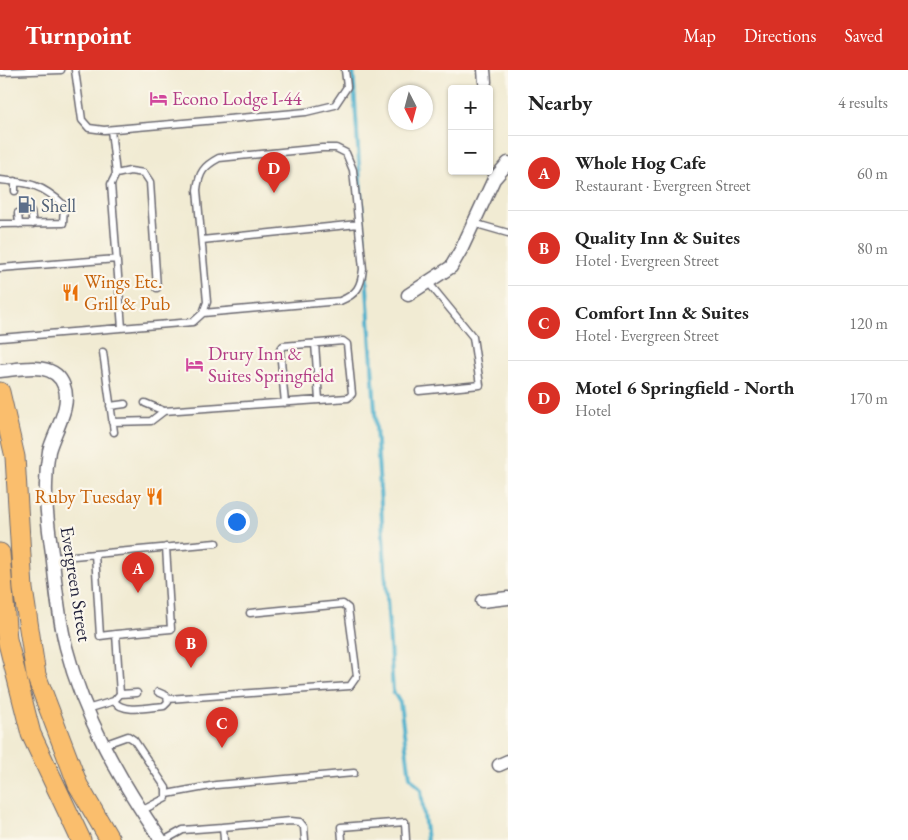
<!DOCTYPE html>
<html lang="en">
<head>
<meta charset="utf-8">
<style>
	body { margin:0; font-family:"EB Garamond",serif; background:#f2f2f2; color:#222 }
	.controls { position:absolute; right:15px; top:15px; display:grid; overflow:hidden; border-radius:5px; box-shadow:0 1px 4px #0004 }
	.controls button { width:45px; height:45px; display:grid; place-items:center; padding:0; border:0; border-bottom:1px solid #e0e0e0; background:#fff; color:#222; font:25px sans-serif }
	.compass { position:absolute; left:388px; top:15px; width:45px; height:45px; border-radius:50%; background:#fff; box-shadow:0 1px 4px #0004; rotate:174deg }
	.you { position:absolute; left:236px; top:451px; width:18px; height:18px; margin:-12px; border:4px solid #fff; border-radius:50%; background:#1a73e8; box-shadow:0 0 0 8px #1a73e833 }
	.badge { display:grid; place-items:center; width:32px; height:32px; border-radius:50%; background:#d93025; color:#fff; font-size:16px; font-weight:700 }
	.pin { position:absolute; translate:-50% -41px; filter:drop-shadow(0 1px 2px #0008) }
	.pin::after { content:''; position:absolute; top:26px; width:18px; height:15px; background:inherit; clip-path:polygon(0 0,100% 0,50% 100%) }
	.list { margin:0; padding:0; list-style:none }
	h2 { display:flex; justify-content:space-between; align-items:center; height:65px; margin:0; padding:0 20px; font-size:21px }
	h2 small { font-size:16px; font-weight:400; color:#767676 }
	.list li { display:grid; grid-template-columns:32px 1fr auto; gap:15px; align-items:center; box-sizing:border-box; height:75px; padding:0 20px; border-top:1px solid #e0e0e0 }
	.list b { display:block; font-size:19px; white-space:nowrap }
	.list p { margin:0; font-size:16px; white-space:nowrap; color:#767676 }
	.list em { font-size:16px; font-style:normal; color:#767676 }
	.map { position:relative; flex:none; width:508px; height:770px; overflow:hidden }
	header { display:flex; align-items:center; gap:30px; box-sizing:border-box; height:70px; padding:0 25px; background:#d93025; color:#fff }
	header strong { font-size:24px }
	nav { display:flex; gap:28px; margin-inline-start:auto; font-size:18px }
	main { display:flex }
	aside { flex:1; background:#fff }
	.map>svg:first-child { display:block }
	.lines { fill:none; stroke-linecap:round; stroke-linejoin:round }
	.stream { stroke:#4db0cc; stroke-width:4 }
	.service-casing { stroke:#6a6870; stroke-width:9 }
	.minor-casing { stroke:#6a6870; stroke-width:15 }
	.primary-casing { stroke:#6a6870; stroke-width:21 }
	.service { stroke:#fff; stroke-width:6 }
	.minor { stroke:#fff; stroke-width:12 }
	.primary { stroke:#fabe6d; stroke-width:19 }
	.labels { text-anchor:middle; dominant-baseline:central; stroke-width:4.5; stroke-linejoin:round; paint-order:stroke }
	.hotel-label { font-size:19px; fill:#b23c85; stroke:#fbf7ec; text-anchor:start }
	.service-label { font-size:19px; fill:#4e5e75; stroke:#fbf7ec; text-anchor:start }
	.food-label { font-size:19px; fill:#c56008; stroke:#fbf7ec; text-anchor:start }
	.street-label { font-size:19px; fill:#22223b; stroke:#fbf7ec }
</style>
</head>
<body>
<header>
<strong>Turnpoint</strong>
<nav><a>Map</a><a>Directions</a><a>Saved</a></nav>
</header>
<main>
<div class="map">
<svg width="508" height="770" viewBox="0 0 508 770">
	<rect width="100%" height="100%" fill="#fbf7ec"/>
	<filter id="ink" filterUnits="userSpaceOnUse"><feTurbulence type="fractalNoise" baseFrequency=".02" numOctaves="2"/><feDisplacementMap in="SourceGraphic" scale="10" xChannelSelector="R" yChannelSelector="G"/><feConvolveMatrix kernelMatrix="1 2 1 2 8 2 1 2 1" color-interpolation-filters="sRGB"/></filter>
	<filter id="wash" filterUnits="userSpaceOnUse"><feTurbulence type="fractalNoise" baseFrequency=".0096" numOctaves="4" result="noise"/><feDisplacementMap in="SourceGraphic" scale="20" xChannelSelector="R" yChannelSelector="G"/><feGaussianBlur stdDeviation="1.12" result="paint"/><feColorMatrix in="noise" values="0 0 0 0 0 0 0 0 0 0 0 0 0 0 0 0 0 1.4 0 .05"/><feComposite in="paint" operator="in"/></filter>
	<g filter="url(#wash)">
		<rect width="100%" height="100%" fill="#f1ebd3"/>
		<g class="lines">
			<!-- stream -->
			<path class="stream" d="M353 0 393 621 400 633 410 707 421 720 427 770"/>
		</g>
	</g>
	<g filter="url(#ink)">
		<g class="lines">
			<defs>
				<path id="service" d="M75 0 82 50 89 58 104 60 306 42 335 35 347 17 345 0
					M0 2 61 0
					M111 60 116 104
					M0 110C30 113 41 114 64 135L63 153 0 154
					M15 111V121
					M31 142 33 154
					M18 143 19 154
					M473 153 508 163
					M202 170 358 154
					M0 198 117 189
					M122 258 111 114 116 104 130 101 144 103 150 112 157 218
					M0 268 193 252 203 243 207 232 197 120C199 102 204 96 219 88L322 78H336L346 83 353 100 363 199C361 217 357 224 340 231L203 243
					M315 273 319 330
					M103 282 114 362
					M419 321 480 315 473 267 428 212
					M145 333 164 341
					M110 336 125 334
					M112 352 151 351 164 341 348 328 352 324 347 274 343 271 283 276 280 280 285 333
					M95 484 216 473
					M52 488 95 484 100 566 116 564 120 624 114 631 87 639
					M116 564 171 559 166 477
					M120 624 137 623
					M168 629 350 616 357 606 348 538 343 534 250 543
					M114 631C123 644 150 637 164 636L168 632 167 626 158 622
					M103 675 128 666 134 670 166 718V728L141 741
					M167 724 216 715 354 703
					M223 757 291 751 300 752 304 757 305 770
					M165 770 183 760 223 757 224 770
					M342 770 341 757 405 752 406 770"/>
				<path id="minor" d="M484 0 485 12
					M408 225 451 197 462 178 494 109 508 93
					M0 301C21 299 55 290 64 316 72 336 54 362 49 381 47 392 46 404 46 415 45 441 50 466 53 491 56 520 59 549 66 577 84 648 120 710 161 770
					M482 531 508 528
					M499 695 508 691"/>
				<path id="primary" d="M0 322 15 387 23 519 36 605 78 715 110 770
					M0 483 7 569 31 664 81 770"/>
			</defs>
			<!-- service casing -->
			<use href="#service" class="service-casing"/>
			<!-- minor casing -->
			<use href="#minor" class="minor-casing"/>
			<!-- primary casing -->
			<use href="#primary" class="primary-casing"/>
			<!-- service -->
			<use href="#service" class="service"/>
			<!-- minor -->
			<use href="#minor" class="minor"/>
			<!-- primary -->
			<use href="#primary" class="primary"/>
		</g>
	</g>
	<!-- icons -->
	<defs>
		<symbol id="hotel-bare" viewBox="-9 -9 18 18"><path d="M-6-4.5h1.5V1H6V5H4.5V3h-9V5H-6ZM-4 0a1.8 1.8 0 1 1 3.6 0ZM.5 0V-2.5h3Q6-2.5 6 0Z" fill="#d1479c" stroke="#fbf7ec" stroke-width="2.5" paint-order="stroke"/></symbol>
		<symbol id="fuel-bare" viewBox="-9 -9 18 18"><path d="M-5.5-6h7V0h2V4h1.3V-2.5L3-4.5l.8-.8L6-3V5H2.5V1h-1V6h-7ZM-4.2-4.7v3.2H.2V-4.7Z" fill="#5c6f8a" stroke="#fbf7ec" stroke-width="2.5" paint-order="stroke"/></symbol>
		<symbol id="restaurant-bare" viewBox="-9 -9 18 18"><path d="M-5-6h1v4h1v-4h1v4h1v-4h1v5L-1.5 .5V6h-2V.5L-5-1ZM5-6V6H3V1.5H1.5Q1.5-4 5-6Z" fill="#e8710a" stroke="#fbf7ec" stroke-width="2.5" paint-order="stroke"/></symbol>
	</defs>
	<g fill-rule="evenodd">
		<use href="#hotel-bare" x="146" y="16" width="25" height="25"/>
		<use href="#fuel-bare" x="14" y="122" width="25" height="25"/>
		<use href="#restaurant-bare" x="58" y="210" width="25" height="25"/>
		<use href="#hotel-bare" x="182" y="282" width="25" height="25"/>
		<use href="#restaurant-bare" x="142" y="414" width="25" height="25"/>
	</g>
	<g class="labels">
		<!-- hotel labels -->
		<g class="hotel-label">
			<text x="172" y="28">Econo Lodge I-44</text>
			<text x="208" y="283">Drury Inn &amp;<tspan x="208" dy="22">Suites Springfield</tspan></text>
		</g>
		<!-- service labels -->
		<g class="service-label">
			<text x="41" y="135">Shell</text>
		</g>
		<!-- food labels -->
		<g class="food-label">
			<text x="84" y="211">Wings Etc.<tspan x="84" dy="22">Grill &amp; Pub</tspan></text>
			<text x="141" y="426" text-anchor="end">Ruby Tuesday</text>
		</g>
		<!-- street labels -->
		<g class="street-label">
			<text transform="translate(76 514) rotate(81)">Evergreen Street</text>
		</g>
	</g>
</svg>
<div class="controls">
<button>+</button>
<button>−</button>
</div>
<svg class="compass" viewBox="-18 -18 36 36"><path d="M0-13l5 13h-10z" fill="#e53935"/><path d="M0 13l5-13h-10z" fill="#767676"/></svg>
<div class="you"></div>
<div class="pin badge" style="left:138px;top:523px">A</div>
<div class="pin badge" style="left:191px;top:598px">B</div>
<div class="pin badge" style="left:222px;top:678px">C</div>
<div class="pin badge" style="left:274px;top:123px">D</div>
</div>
<aside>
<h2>Nearby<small>4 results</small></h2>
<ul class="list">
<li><span class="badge">A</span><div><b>Whole Hog Cafe</b><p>Restaurant · Evergreen Street</p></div><em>60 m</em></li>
<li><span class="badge">B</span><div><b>Quality Inn &amp; Suites</b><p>Hotel · Evergreen Street</p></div><em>80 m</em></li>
<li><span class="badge">C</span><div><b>Comfort Inn &amp; Suites</b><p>Hotel · Evergreen Street</p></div><em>120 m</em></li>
<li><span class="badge">D</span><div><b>Motel 6 Springfield - North</b><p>Hotel</p></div><em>170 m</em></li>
</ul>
</aside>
</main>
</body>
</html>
